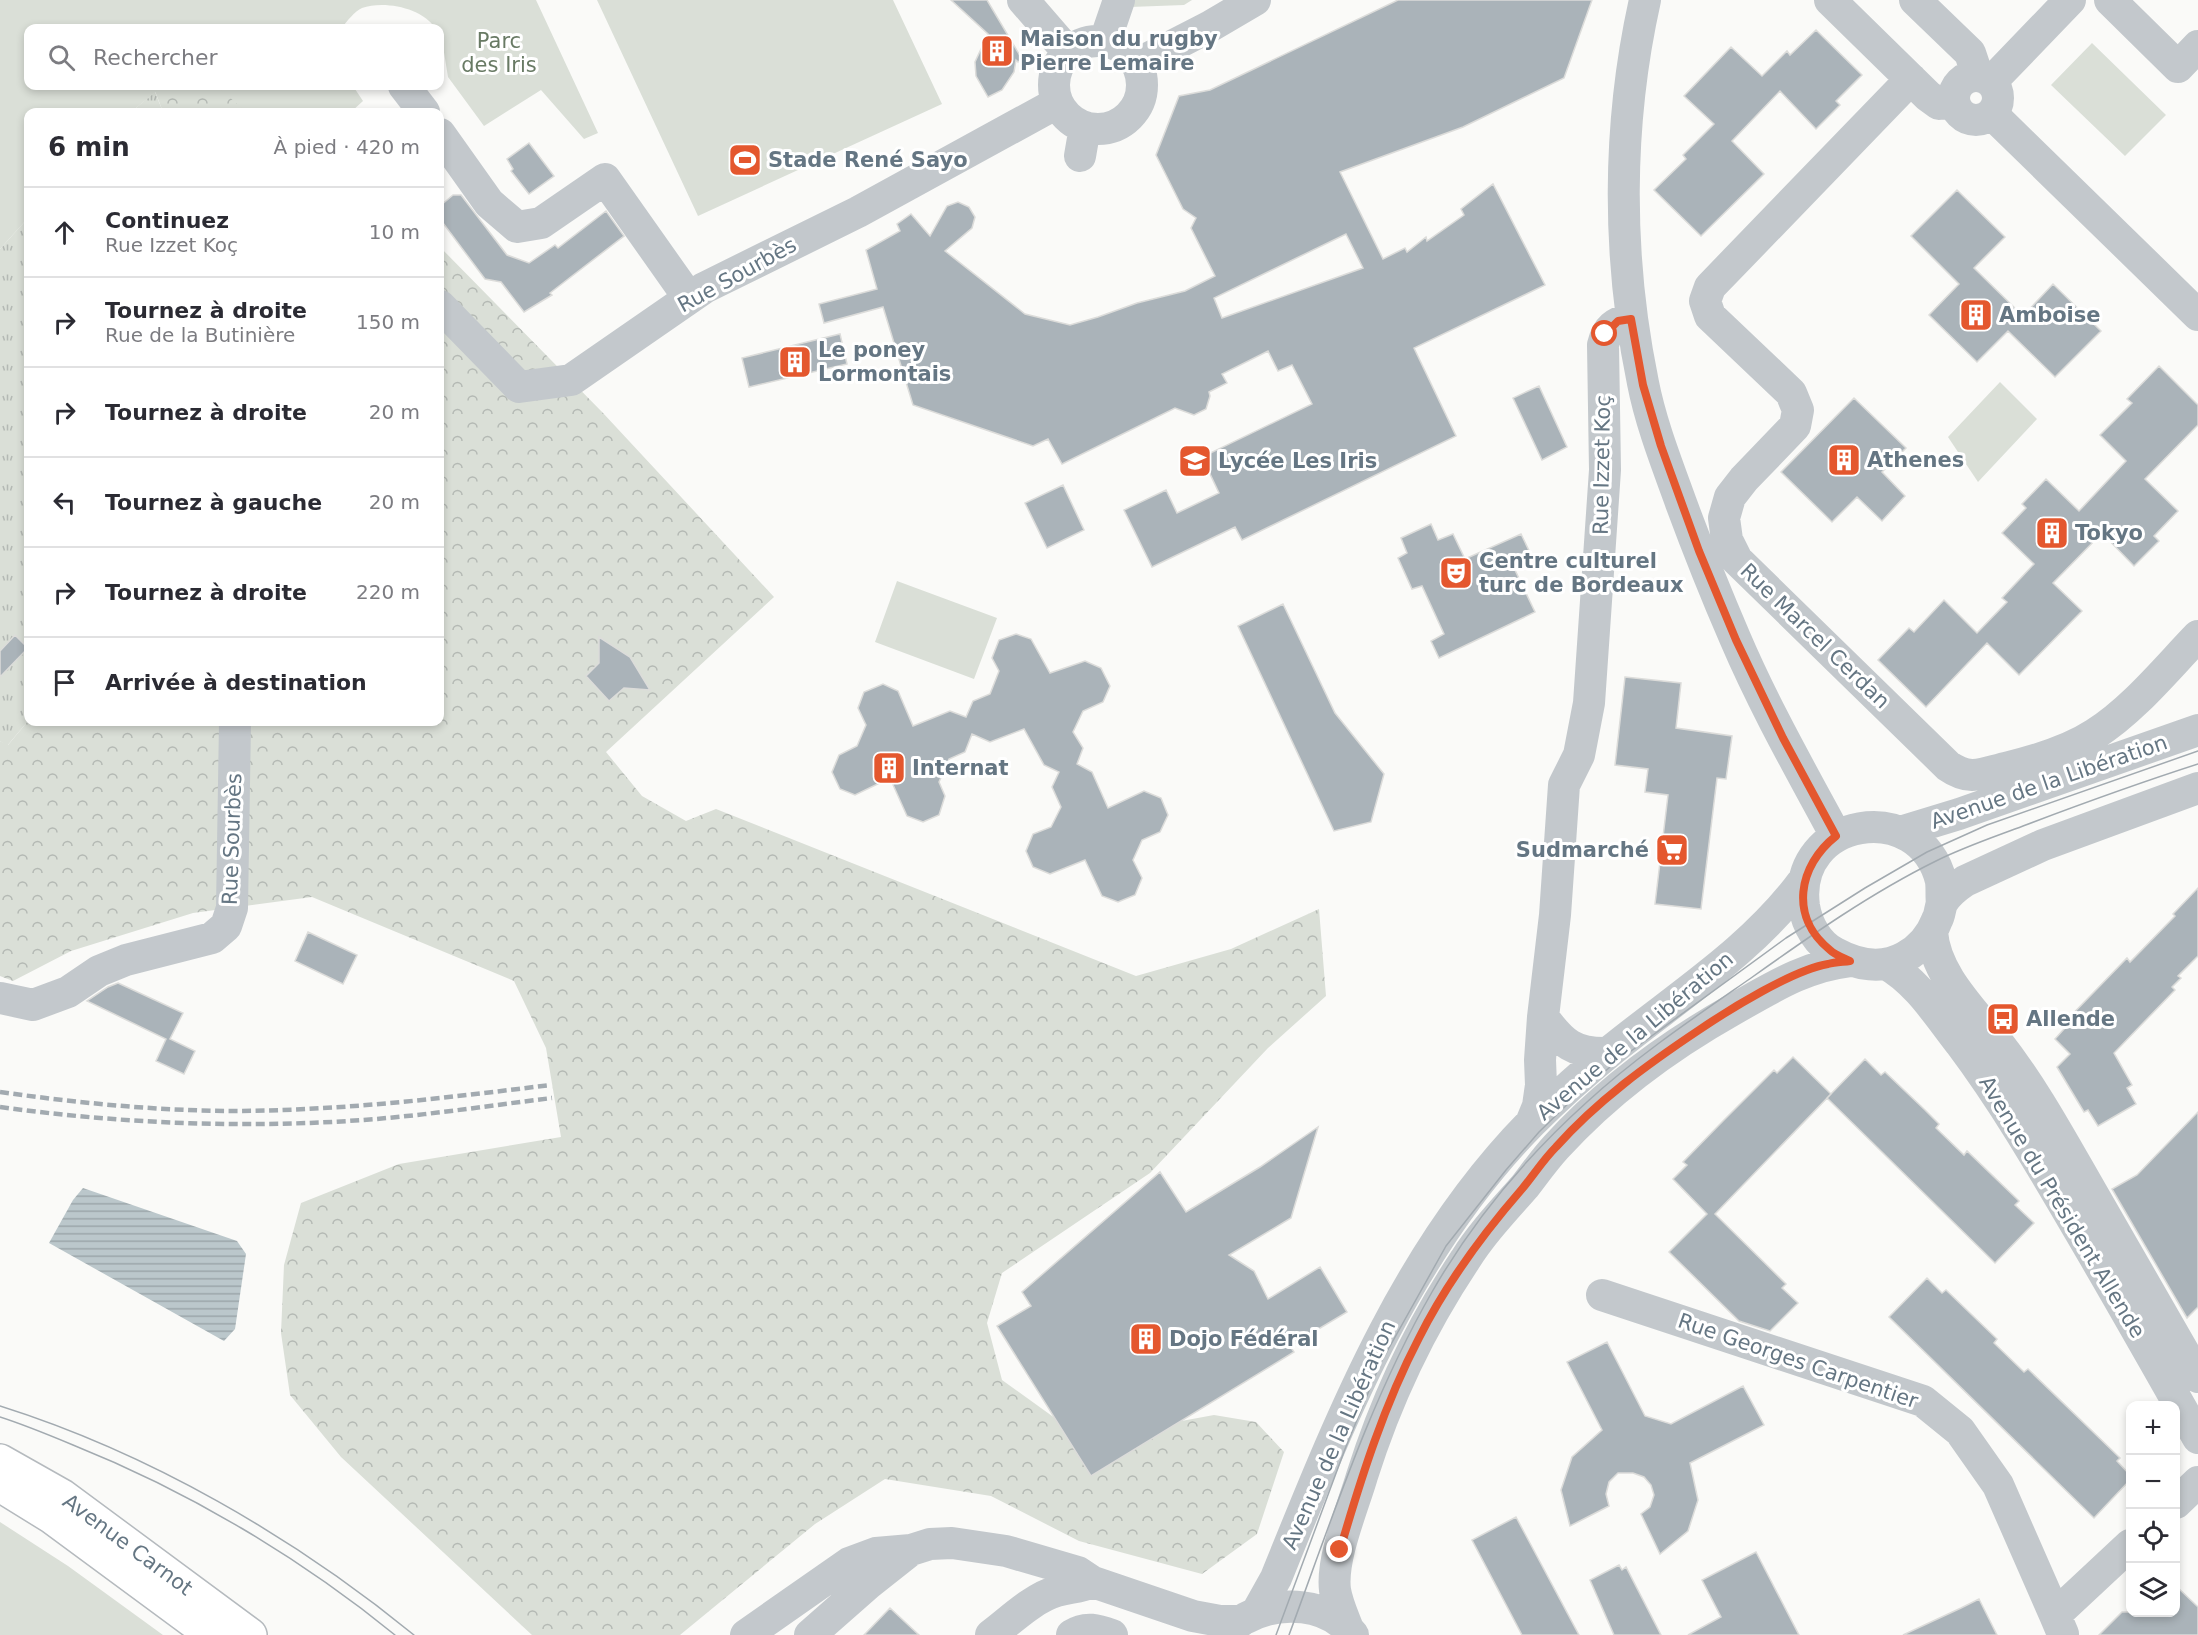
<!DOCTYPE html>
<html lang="fr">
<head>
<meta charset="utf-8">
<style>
	body { margin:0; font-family:"DejaVu Sans",sans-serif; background:#f2f2f3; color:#2b2b33 }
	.controls { position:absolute; right:18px; bottom:18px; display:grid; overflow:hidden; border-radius:12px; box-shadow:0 3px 9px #0003 }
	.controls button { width:54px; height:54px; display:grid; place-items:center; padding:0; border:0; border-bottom:2px solid #e1e1e2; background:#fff; color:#2b2b33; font:30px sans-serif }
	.stop { position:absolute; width:18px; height:18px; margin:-14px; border:4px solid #e4572e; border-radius:50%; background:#fff }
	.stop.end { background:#e4572e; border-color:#fff; box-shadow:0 2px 6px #0008 }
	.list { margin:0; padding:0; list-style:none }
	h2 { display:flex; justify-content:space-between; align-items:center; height:78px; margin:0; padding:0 24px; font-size:26px }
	h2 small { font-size:20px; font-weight:400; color:#7c7c81 }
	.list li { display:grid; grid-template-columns:39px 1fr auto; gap:18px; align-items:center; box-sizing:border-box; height:90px; padding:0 24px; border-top:2px solid #e1e1e2 }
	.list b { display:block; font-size:22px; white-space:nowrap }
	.list p { margin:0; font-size:20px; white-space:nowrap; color:#7c7c81 }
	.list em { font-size:20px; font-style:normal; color:#7c7c81 }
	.icon { flex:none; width:33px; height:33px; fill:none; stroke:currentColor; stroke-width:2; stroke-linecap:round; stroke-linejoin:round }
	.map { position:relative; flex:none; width:2198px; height:1635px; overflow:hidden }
	.search { position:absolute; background:#fff; box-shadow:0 3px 9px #0003; left:24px; top:24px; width:420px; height:66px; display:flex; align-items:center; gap:15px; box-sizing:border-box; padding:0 21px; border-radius:12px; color:#7c7c81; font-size:22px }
	.panel { position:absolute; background:#fff; box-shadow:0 3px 9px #0003; left:24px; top:108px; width:420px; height:618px; border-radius:12px }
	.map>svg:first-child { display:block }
	.grass { fill:url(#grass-tufts) }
	.forest { fill:url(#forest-crowns) }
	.park { fill:#dadfd7 }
	.water { fill:url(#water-rules) }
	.building { fill:#aab3b9; stroke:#dcdcda; stroke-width:1.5; fill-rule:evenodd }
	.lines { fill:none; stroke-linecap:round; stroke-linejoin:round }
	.major-casing { stroke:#b5babe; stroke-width:36 }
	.minor { stroke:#c3c8cc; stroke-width:32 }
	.major { stroke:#fff; stroke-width:33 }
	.tram { stroke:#a2aab0; stroke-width:1.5 }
	.rail { stroke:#a2aab0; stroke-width:4.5; stroke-dasharray:9 4.5; stroke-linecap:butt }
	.route { stroke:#e4572e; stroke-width:8 }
	.labels { text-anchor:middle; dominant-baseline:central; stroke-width:6; stroke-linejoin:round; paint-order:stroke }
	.poi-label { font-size:21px; font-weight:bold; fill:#657683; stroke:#fff; text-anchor:start }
	.park-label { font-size:21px; fill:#687a64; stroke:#fff }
	.street-label { font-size:21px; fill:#657683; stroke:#fff }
</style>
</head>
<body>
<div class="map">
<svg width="2198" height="1635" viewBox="0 0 2198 1635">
	<defs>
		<pattern id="grass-tufts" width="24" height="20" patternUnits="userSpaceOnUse" patternTransform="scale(1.5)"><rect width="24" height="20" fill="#dadfd7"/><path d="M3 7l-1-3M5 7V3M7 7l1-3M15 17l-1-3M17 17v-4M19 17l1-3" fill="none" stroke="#b4b9b4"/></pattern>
		<pattern id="forest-crowns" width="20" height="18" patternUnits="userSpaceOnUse" patternTransform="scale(1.5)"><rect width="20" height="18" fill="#dadfd7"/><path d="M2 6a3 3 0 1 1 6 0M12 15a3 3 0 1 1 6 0" fill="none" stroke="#b4b9b4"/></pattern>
		<pattern id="water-rules" width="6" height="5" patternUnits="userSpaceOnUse" patternTransform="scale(1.5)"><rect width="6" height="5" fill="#bbc7cb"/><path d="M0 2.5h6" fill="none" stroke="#9ca6aa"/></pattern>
	</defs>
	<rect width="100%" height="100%" fill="#fafaf8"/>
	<!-- grass -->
	<path class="grass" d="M155 92 163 112H131Z
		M28 218V721L7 746 0 741V249Z"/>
	<!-- forest -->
	<path class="forest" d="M153 86H331L345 112H163Z
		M440 247 603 413 774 597 606 752 642 796 686 821 716 809 1136 976 1231 949 1319 909 1326 996 1268 1048 1150 1173 1002 1273 987 1323 1002 1380 1084 1439 1214 1415 1256 1422 1284 1452 1257 1534 1202 1574 1079 1541 991 1496 885 1479 815 1524 680 1635H532L341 1457 290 1395 281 1333 284 1265 301 1203 399 1164 561 1137 546 1048 514 981 312 897 193 913 71 951 13 981 0 976V741L8 745 28 721 440 722Z"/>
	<!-- park -->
	<path class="park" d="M0 0H536L598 133 584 139 541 90 484 126 448 77 440 28H435C423 8 384 0 362 8 355 11 346 22 342 28H28V86H163L131 112H28V218L0 249Z
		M597 0H893L942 104 698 216Z
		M1104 0H1192L1184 5 1130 7Z
		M2092 43 2166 115 2125 156 2051 85Z
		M217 86H353L363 101 351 112H246Z
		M2000 382 2037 419 1978 482 1948 437Z
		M897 581 997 618 974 679 875 642Z
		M0 1522 68 1566 163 1635H0Z"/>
	<!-- water -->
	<path class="water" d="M83 1188 237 1241 246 1254 235 1329 224 1341 49 1243 73 1200Z"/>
	<!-- building -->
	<path class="building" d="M951 0H987L1022 59 1018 62 1016 60 1014 72 1002 90 988 97 976 76 975 62 988 34Z
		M1398 0H1592L1564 78 1463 127 1340 172 1383 259 1405 248 1407 252 1426 237 1427 241 1464 215 1461 209 1493 184 1545 285 1414 348 1456 436 1242 540 1235 527 1152 567 1124 510 1166 490 1177 513 1219 493 1202 457 1312 404 1292 365 1278 371 1268 351 1222 374 1227 383 1209 392 1210 396 1206 409 1194 415 1175 408 1062 464 1048 439 1033 446 913 405 883 307 824 323 819 304 877 289 866 250 900 231 897 224 911 214 930 236 947 206 958 202 969 207 975 217 972 228 945 251 1025 314 1070 325 1098 317 1137 303 1185 291 1215 276 1191 228 1196 218 1183 209 1156 155 1179 96 1210 90ZM1346 234 1363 268 1222 318 1214 298Z
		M1816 30 1862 75 1836 101 1840 105 1816 129 1780 91 1732 141 1764 174 1701 236 1654 190 1686 159 1683 155 1714 124 1684 96 1731 47 1762 76 1787 51 1790 55Z
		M529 143 554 176 529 194 511 171 513 169 507 159Z
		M1957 190 2005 237 1974 268 2023 316 2053 284 2101 331 2055 377 2008 331 1977 362 1929 315 1959 284 1911 236Z
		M453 195H461L507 255 529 263 555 245 558 248 606 211 624 236 550 293 552 295 524 312 501 282 485 279 440 219V206Z
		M840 334 847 364 749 387 742 358Z
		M2159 366 2198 405V425L2145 479 2178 511 2154 536 2159 541 2134 566 2102 533 2053 583 2082 611 2019 675 1987 643 1926 707 1878 660 1909 628 1914 632 1944 600 1977 633 2007 602 2002 598 2034 564 2002 533 2026 508 2022 504 2046 479 2079 511 2126 461 2100 435 2132 403 2127 399Z
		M1539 386 1567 447 1542 460 1513 398Z
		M1854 398 1906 448 1882 472 1905 496 1882 521 1857 497 1832 522 1781 472Z
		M1063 485 1084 530 1047 548 1025 503Z
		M1431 524 1438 540 1453 534 1465 559 1521 534 1534 561 1515 570 1535 612 1439 658 1431 641 1444 634 1422 586 1412 589 1398 558 1407 553 1401 538Z
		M1283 604 1335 713 1384 774 1371 822 1334 831 1238 626Z
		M1016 634 1031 639 1050 673 1085 661 1101 668 1110 686 1103 702 1083 711 1073 732 1083 748 1077 764 1092 772 1108 808 1144 791 1161 798 1168 815 1160 832 1142 840 1133 860 1142 878 1135 895 1118 902 1102 896 1085 860 1050 874 1033 867 1026 851 1033 834 1051 827 1061 807 1052 787 1059 772 1044 765 1024 729 990 742 972 734 965 752 949 759 939 782 945 796 939 815 923 822 907 816 890 778 855 795 840 789 832 772 839 755 857 746 866 725 858 708 864 692 883 684 898 691 913 726 950 711 966 717 973 701 990 694 999 671 992 658 999 640Z
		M15 635 28 648 0 677V651Z
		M599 637 630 657 650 690 624 688 609 701 586 676 599 663Z
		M1625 677 1681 683 1676 728 1732 736 1726 779 1717 778 1701 909 1655 904 1668 795 1645 792 1648 769 1615 765Z
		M2198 888V956L2178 976 2181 978 2172 987 2175 990 2114 1053 2132 1085 2127 1088 2136 1104 2098 1126 2088 1110 2084 1112 2057 1067 2070 1054 2055 1039 2064 1029 2061 1026 2127 958 2130 962 2175 916 2173 914Z
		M308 932 357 955 343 984 295 961Z
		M118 983 183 1013 170 1039 195 1051 184 1074 156 1061 166 1039 87 1001 108 987Z
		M1793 1057 1831 1094 1715 1214 1786 1284 1782 1288 1798 1303 1770 1331 1739 1321 1669 1252 1707 1214 1673 1179 1687 1165 1683 1162 1723 1121 1774 1070 1777 1073Z
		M1865 1059 1881 1075 1885 1072 1925 1110 1939 1124 1936 1128 1964 1155 1967 1151 2019 1201 2015 1205 2034 1223 1995 1263 1827 1098Z
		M2198 1112V1307L2187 1318 2112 1189 2137 1175Z
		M1318 1127 1291 1218 1229 1255 1254 1271 1268 1299 1320 1267 1347 1312 1290 1346 1294 1352 1091 1476 997 1326 1031 1306 1022 1292 1160 1172 1186 1212 1260 1167Z
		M1927 1278 1942 1293 1946 1290 1997 1339 1994 1343 2024 1372 2028 1369 2120 1458 2117 1461 2130 1475V1480L2094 1518 1889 1317Z
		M1607 1342 1645 1416 1671 1424 1743 1386 1764 1425 1690 1463 1698 1500 1688 1531 1660 1554 1641 1514 1650 1507 1654 1495 1651 1485 1644 1477 1633 1473H1618L1609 1482 1606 1494 1609 1506 1570 1526 1561 1490 1572 1457 1602 1430 1567 1362Z
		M1516 1517 1579 1635H1522L1472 1540Z
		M1756 1552 1799 1635H1688L1721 1617 1702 1580Z
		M1619 1565 1622 1570 1626 1567 1661 1635H1614L1590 1580Z
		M2175 1585 2198 1607V1635H2099L2122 1612H2175Z
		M1979 1599 1997 1635H1903L1961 1608Z
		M890 1608 919 1635H864Z"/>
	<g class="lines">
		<defs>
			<g id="major">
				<path id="s1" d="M0 1461 62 1496 250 1635"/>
				<path d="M2 1486 52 1517 212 1635"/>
			</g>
		</defs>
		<!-- major casing -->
		<use href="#major" class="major-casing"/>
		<!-- minor -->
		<path class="minor" d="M1023 0 1068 52
			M1645 0C1617 125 1617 257 1643 383 1651 424 1667 464 1681 503 1698 549 1716 594 1735 638 1764 706 1801 771 1836 836
			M1830 0 1928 96 1939 104 1954 102
			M1915 0 1970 53 1974 65 1976 76
			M2110 0 2178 67 2198 46
			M1054 85a44 44 0 1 1 88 0a44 44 0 1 1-88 0Z
			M1105 41 1119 0
			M1137 64 1209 27 1255 0
			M1954 98a22 22 0 1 1 44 0a22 22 0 1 1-44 0Z
			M1911 79 1710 287 1705 301 1710 316 1791 393 1798 410 1795 426 1744 479 1730 497 1724 518 1727 540 1737 560 1948 766C1971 782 1983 773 2009 767 2038 760 2069 751 2095 734 2134 709 2166 669 2198 636
			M1991 82 2070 0
			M404 86 424 112
			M1992 114 2198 315
			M440 134 489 203 517 227 541 223 605 179 689 298
			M1080 156 1085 127
			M440 306 519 387 571 380 704 288 858 212 1057 103
			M1900 832 1959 814 2198 730
			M1942 904C1941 897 1942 889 1941 881 1920 796 1792 817 1804 906 1807 925 1818 944 1835 953 1857 965 1882 970 1905 957 1919 949 1931 936 1937 920 1940 915 1940 908 1942 903 1948 893 1956 887 1965 881L2043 845 2198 788
			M1932 932C1935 974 1971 1008 1996 1040 2033 1087 2061 1139 2091 1191 2126 1253 2162 1315 2198 1377
			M1886 964C1917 981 1938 1015 1960 1043 2005 1103 2042 1167 2080 1232 2120 1300 2159 1369 2198 1438
			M0 998 33 1005 68 992 99 971 126 960 212 938 226 926 232 908 235 722
			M1543 1017C1562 1043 1574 1054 1608 1053
			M1531 1123 1538 1106 1541 1085 1540 1060 1543 1017 1555 915 1564 785 1579 755 1589 703 1605 470 1603 345C1607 328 1615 322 1631 319
			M1602 1295 1923 1401 1960 1431 1998 1485 2055 1615
			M2176 1503 2198 1482
			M1257 1612 1276 1578C1341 1417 1407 1249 1531 1123 1555 1099 1581 1075 1608 1053 1675 998 1752 951 1804 880
			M1246 1618C1280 1600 1328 1602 1353 1635
			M1348 1629C1343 1616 1337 1603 1335 1590 1331 1558 1353 1507 1362 1476 1386 1400 1421 1326 1465 1260 1482 1233 1504 1210 1525 1186 1535 1173 1545 1159 1556 1147 1606 1092 1670 1045 1734 1009 1773 987 1806 966 1850 961
			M2063 1634 2055 1615 2130 1545
			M746 1635 849 1563 876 1553 911 1550 930 1544 952 1543 1006 1551 1078 1572 1093 1582 1193 1616 1220 1621H1241
			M810 1635 868 1584 911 1550
			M991 1635C1011 1620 1033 1598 1057 1591 1070 1587 1079 1588 1093 1582
			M1072 1635C1086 1626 1098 1630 1112 1635"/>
		<!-- major -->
		<use href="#major" class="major"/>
		<!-- tram -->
		<path class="tram" d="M0 1406C149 1453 294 1537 414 1635
			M0 1417C25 1425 49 1435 73 1445 188 1491 299 1557 395 1635
			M1276 1635 1345 1449 1380 1364 1446 1246 1506 1170 1539 1132 1578 1094 1616 1062 1786 938 1865 888 1927 852 1987 825 2198 751
			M1289 1635C1332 1519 1370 1400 1432 1292 1472 1222 1527 1156 1587 1102 1637 1056 1695 1017 1751 978 1810 936 1871 893 1936 861 1964 847 1994 837 2023 826 2081 804 2139 783 2198 764"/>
		<!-- rail -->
		<path class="rail" d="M0 1092C93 1105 188 1114 282 1110 372 1107 461 1096 550 1085
			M0 1107C123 1124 252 1129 376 1119 435 1114 494 1105 552 1098"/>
	</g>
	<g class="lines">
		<!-- route -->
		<path class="route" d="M1340 1550C1361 1478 1384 1405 1419 1338 1446 1284 1482 1235 1522 1189 1533 1176 1543 1160 1556 1147 1597 1101 1648 1064 1699 1030 1730 1009 1793 970 1828 964 1835 962 1843 962 1850 961 1844 958 1835 955 1830 950 1789 917 1798 866 1836 836L1783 738 1736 640 1699 551 1661 446 1643 385 1631 319 1618 321 1605 334"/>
	</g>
	<!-- icons -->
	<defs>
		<symbol id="building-square" viewBox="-11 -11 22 22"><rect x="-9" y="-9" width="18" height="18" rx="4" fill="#e4572e" stroke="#fff"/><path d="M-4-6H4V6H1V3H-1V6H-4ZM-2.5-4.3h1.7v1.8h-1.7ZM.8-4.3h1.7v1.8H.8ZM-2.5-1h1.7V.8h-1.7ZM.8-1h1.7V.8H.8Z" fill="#fff"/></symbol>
		<symbol id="stadium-square" viewBox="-11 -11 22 22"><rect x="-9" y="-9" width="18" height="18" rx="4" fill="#e4572e" stroke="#fff"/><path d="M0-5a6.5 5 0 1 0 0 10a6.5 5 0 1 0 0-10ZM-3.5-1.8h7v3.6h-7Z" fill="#fff"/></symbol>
		<symbol id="school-square" viewBox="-11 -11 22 22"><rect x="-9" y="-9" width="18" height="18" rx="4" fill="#e4572e" stroke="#fff"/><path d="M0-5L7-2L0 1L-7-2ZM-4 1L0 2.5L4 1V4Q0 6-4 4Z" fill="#fff"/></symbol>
		<symbol id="theatre-square" viewBox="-11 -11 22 22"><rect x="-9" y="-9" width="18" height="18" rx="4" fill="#e4572e" stroke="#fff"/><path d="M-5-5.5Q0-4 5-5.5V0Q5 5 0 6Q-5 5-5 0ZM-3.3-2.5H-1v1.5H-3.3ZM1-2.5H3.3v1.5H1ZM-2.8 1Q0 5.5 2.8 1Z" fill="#fff"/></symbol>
		<symbol id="supermarket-square" viewBox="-11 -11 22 22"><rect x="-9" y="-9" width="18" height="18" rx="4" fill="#e4572e" stroke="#fff"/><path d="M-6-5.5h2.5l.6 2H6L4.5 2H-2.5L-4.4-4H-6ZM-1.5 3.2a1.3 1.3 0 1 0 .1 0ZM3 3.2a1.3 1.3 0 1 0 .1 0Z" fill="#fff"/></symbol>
		<symbol id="bus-square" viewBox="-11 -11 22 22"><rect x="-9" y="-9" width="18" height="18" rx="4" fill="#e4572e" stroke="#fff"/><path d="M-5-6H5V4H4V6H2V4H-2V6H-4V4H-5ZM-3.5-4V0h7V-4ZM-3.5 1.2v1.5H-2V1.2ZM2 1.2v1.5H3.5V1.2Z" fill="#fff"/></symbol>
	</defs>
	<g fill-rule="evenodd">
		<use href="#building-square" x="978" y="32" width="38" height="38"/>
		<use href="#stadium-square" x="726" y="141" width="38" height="38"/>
		<use href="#building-square" x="1957" y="296" width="38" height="38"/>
		<use href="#building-square" x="776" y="343" width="38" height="38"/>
		<use href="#building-square" x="1825" y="441" width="38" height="38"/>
		<use href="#school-square" x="1176" y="442" width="38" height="38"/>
		<use href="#building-square" x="2033" y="514" width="38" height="38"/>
		<use href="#theatre-square" x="1437" y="554" width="38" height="38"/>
		<use href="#building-square" x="870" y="749" width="38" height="38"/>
		<use href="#supermarket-square" x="1653" y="831" width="38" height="38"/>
		<use href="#bus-square" x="1984" y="1000" width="38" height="38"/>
		<use href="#building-square" x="1127" y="1320" width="38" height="38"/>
	</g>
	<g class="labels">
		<!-- poi labels -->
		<g class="poi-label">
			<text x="1020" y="39">Maison du rugby<tspan x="1020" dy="24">Pierre Lemaire</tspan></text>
			<text x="768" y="160">Stade René Sayo</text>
			<text x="1999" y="315">Amboise</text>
			<text x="818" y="350">Le poney<tspan x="818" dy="24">Lormontais</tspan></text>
			<text x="1867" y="460">Athenes</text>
			<text x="1218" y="461">Lycée Les Iris</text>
			<text x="2075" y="533">Tokyo</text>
			<text x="1479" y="561">Centre culturel<tspan x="1479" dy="24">turc de Bordeaux</tspan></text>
			<text x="912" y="768">Internat</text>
			<text x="1649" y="850" text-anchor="end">Sudmarché</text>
			<text x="2026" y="1019">Allende</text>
			<text x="1169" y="1339">Dojo Fédéral</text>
		</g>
		<!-- park labels -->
		<g class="park-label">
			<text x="499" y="41">Parc<tspan x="499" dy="24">des Iris</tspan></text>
		</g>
		<!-- street labels -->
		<g class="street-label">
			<text transform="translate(737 275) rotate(-29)">Rue Sourbès</text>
			<text transform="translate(1602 465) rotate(-89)">Rue Izzet Koç</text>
			<text transform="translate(1815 636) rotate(44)">Rue Marcel Cerdan</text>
			<text transform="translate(2049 782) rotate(-19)">Avenue de la Libération</text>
			<text transform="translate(232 839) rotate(-88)">Rue Sourbès</text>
			<text transform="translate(1635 1036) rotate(-40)">Avenue de la Libération</text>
			<text transform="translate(2062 1207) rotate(59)">Avenue du Président Allende</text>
			<text transform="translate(1798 1361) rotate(19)">Rue Georges Carpentier</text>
			<text transform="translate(1339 1435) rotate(-66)">Avenue de la Libération</text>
			<text stroke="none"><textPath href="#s1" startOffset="153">Avenue Carnot</textPath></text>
		</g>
	</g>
</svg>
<div class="controls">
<button>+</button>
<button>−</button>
<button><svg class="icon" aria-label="locate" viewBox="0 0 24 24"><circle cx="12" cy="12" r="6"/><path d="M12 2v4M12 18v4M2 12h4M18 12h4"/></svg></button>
<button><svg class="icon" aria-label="layers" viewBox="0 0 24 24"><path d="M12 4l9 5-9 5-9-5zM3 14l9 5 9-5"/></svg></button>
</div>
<div class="stop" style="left:1605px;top:334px"></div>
<div class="stop end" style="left:1340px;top:1550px"></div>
<div class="search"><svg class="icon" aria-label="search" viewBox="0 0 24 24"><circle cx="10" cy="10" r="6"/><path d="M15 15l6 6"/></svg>Rechercher</div>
<section class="panel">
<h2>6 min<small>À pied · 420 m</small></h2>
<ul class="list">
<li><svg class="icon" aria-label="ahead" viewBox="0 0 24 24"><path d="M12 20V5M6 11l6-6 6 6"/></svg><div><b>Continuez</b><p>Rue Izzet Koç</p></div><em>10 m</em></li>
<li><svg class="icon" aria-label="right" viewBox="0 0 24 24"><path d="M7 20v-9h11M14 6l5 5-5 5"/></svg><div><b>Tournez à droite</b><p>Rue de la Butinière</p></div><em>150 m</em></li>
<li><svg class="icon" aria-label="right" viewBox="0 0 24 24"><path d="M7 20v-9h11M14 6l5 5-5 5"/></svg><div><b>Tournez à droite</b></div><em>20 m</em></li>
<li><svg class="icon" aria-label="left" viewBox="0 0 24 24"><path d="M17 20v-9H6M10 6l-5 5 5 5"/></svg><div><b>Tournez à gauche</b></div><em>20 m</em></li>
<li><svg class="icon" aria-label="right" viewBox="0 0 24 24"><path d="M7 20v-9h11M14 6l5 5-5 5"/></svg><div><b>Tournez à droite</b></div><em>220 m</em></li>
<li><svg class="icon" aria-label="arrive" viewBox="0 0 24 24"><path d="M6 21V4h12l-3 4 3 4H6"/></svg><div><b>Arrivée à destination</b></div></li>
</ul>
</section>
</div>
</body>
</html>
